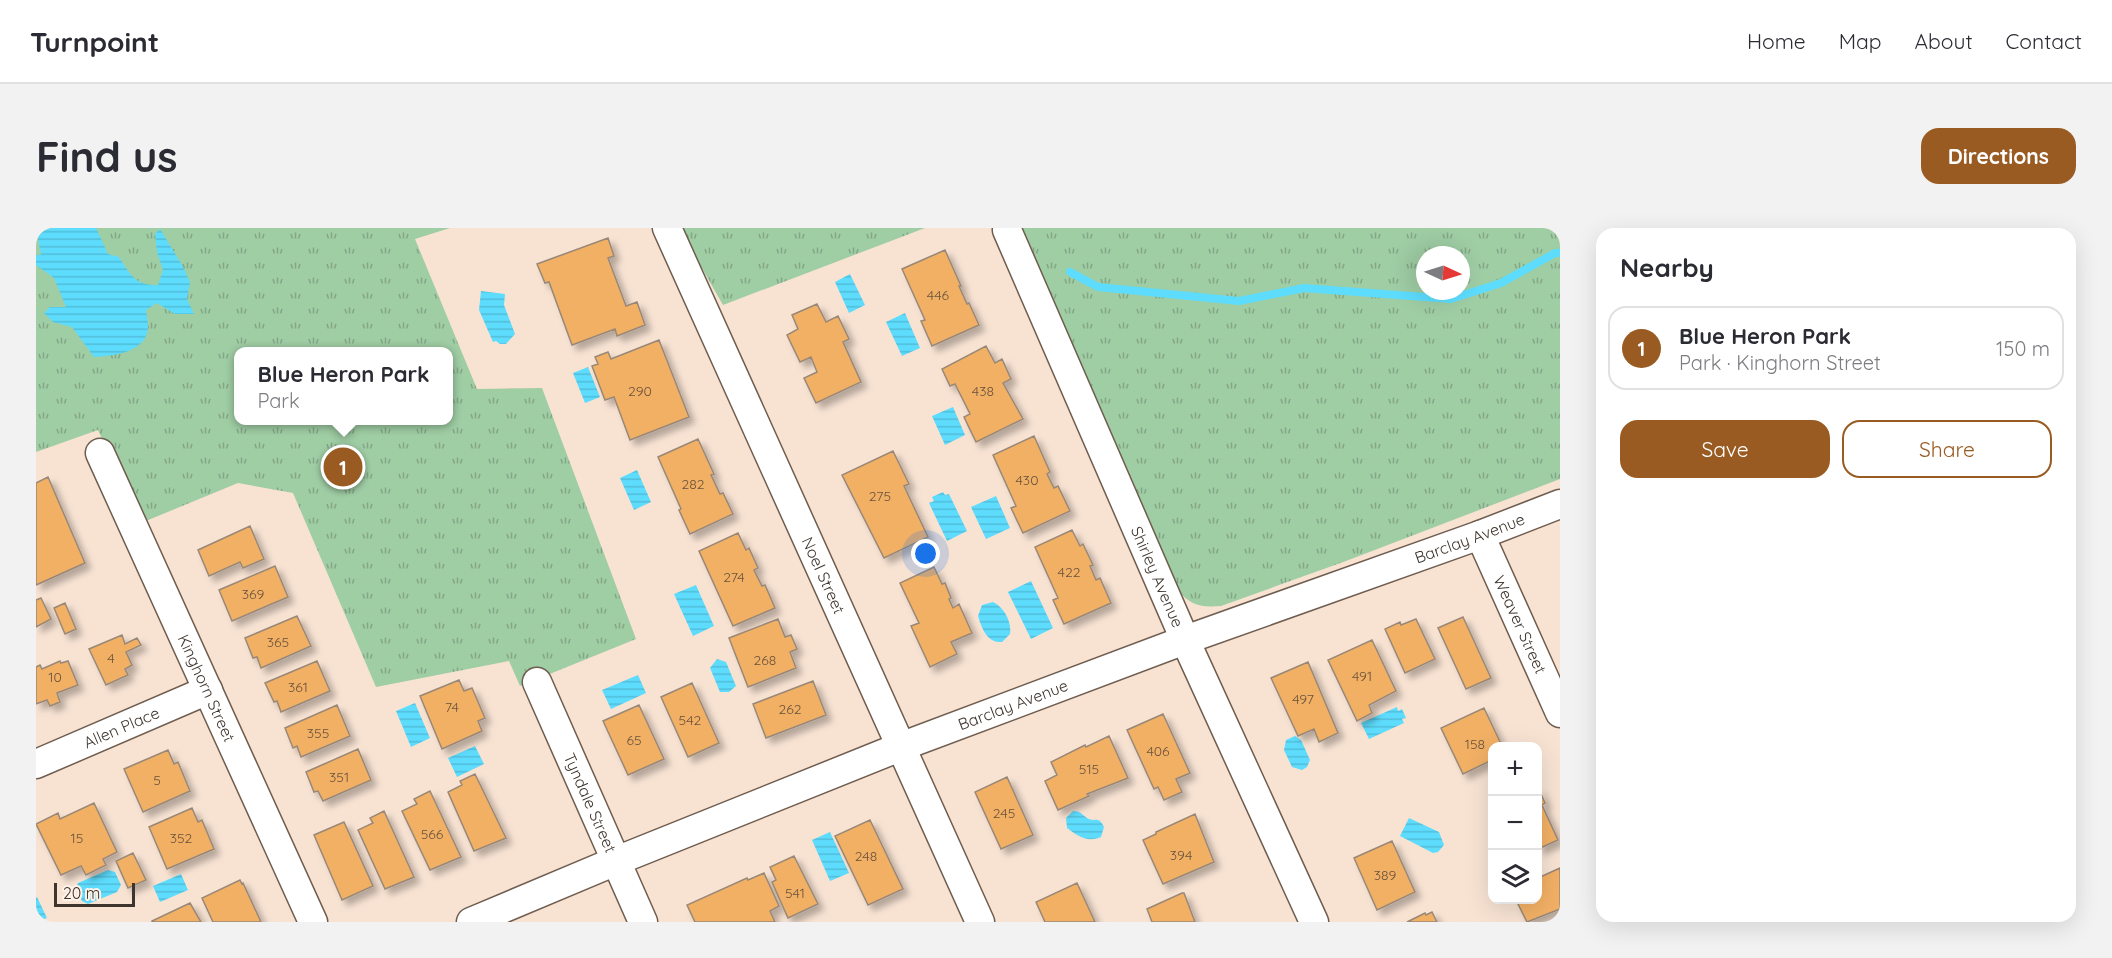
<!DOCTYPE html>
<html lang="en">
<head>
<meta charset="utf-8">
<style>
	body { margin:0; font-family:Quicksand,sans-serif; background:#f2f2f3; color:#2b2b33 }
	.controls { position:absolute; right:18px; bottom:18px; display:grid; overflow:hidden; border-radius:12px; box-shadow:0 6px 24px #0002 }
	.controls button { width:54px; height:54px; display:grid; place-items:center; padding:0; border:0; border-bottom:2px solid #e1e1e2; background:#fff; color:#2b2b33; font:30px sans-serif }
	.compass { position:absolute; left:1380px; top:18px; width:54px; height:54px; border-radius:50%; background:#fff; box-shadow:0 6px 24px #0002; rotate:94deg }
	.scale { position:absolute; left:18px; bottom:15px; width:81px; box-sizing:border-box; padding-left:6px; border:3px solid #3d342e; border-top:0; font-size:16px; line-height:21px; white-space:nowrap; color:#3d342e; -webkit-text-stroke:4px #fff2e8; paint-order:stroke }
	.you { position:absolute; left:890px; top:326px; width:21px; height:21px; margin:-15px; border:4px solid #fff; border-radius:50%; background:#1a73e8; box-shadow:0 0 0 9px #1a73e833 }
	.badge { display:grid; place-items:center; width:39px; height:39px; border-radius:50%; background:#995b21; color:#fff; font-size:20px; font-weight:700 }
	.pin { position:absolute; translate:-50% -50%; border:3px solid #fff; box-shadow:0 2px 6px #0006 }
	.popup { position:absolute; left:198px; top:119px; width:219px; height:78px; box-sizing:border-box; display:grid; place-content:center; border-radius:12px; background:#fff; filter:drop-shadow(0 2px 4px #0005); font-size:20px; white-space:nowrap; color:#7c7c81 }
	.popup b { font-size:22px; color:#2b2b33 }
	.popup::after { content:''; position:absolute; left:50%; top:100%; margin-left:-12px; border:12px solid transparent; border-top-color:#fff }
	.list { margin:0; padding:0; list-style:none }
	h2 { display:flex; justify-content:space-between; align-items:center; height:78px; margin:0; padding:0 24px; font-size:26px }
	h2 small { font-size:20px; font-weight:400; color:#7c7c81 }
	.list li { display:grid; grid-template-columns:39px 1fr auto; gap:18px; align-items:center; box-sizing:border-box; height:84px; margin:0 12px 12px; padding:0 12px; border:2px solid #e1e1e2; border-radius:18px }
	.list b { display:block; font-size:22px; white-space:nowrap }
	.list p { margin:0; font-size:20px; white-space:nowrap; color:#7c7c81 }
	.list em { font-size:20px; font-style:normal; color:#7c7c81 }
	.actions { display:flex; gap:12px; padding:18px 24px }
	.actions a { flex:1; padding:14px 0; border:2px solid #995b21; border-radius:18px; text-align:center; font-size:21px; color:#995b21 }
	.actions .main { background:#995b21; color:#fff }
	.icon { flex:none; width:33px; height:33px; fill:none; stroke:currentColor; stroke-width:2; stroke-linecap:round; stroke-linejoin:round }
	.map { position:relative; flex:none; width:1524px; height:694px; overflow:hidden; border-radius:18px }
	header { display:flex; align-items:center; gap:36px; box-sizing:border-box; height:84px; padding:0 30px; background:#fff; border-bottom:2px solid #e1e1e2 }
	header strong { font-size:28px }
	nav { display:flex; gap:33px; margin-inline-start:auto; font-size:21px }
	.intro { display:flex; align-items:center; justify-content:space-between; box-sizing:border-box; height:144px; padding:0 36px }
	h1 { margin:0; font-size:42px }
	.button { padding:15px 27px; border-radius:18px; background:#995b21; color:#fff; font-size:21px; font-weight:700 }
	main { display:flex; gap:36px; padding:0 36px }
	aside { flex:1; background:#fff; border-radius:18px; box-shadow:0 6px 24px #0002 }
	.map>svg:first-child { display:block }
	.park { fill:url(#park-tufts); fill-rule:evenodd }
	.water { fill:url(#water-rules) }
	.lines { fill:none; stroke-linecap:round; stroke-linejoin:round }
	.stream { stroke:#5ddcfd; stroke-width:8 }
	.building { fill:#f2b065; stroke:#987; stroke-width:1.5; filter:url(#shadow) }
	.minor-casing { stroke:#6f5d4f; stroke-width:31 }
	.minor { stroke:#fff; stroke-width:28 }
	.labels { text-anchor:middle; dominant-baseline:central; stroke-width:6; stroke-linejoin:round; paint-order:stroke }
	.number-label { font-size:14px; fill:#6a533c }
	.street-label { font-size:16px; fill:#3d342e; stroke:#fff2e8 }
</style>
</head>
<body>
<header>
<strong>Turnpoint</strong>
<nav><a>Home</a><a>Map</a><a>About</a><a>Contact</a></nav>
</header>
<div class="intro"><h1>Find us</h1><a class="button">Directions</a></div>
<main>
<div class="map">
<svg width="1524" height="694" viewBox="0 0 1524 694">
	<defs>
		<pattern id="park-tufts" width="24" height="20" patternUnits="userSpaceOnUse" patternTransform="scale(1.5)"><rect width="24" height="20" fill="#9fcda4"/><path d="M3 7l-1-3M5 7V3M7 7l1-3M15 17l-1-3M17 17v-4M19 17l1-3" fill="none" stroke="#83a786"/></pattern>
		<pattern id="water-rules" width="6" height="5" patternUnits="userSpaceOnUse" patternTransform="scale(1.5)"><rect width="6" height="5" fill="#5ddcfd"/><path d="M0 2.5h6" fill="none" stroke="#52bdd9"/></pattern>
		<filter id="shadow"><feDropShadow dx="5.5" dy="5.5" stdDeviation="3" flood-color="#0004"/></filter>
	</defs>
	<rect width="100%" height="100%" fill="#f8e3d3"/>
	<!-- park -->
	<path class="park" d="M0 0H414L379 11 441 161 506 160 600 411 484 458 473 433 340 459 257 265 202 255 105 295 62 202 0 224ZM202 124H412V192H202Z
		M643 0H889L687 77Z
		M981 0H1524V251L1310 333 1185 378C1168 379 1159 379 1146 367ZM1389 27H1425V63H1389Z"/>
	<!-- water -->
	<path class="water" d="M0 0H60L72 26 83 29C94 46 99 58 122 57L127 42 121 24 119 6 124 1 146 37 154 54 151 71 158 86H139L121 75 110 82C111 88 112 95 112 101 109 125 76 128 58 129L36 99 17 94 8 85 14 79H30L18 50 0 37V27H5Z
		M814 46 829 77 813 85 799 54Z
		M445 63 469 66 468 77 479 106 470 116H464L460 113 457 114 443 82Z
		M869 85 884 120 866 128 850 94Z
		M552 139 564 169 549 175 537 145Z
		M917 179 929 207 909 217 896 188Z
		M601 242 615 274 598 282 584 250Z
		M907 264 909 267 913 266 931 303 911 313 893 275 898 273 896 269Z
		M960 268 974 300 950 311 935 279Z
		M995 353 1017 400 995 411 972 364Z
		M660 357 678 398 657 408 638 366Z
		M957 374C968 379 976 394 974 406L966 414C951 415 946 401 942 388L946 377Z
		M681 431 690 434 700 458 693 464H684L674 440Z
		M602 447 610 465 575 481 566 462Z
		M379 475 394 510 375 519 360 483Z
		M1361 479 1362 483 1366 481 1370 490 1366 491 1368 495 1333 511 1325 495Z
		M1259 508 1265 512 1274 532 1271 539 1266 542 1256 539 1248 522 1250 512Z
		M439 518 448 536 421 549 412 530Z
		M1037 583C1045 583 1045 586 1051 590 1059 595 1062 587 1068 599L1065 609C1051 615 1042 608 1031 600L1030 590Z
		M1373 590 1403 604 1408 617 1402 624 1397 625 1364 608Z
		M794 604 813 645 794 653 776 612Z
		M72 642 79 644 85 657 81 664 52 676 46 673 40 660 42 655Z
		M145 646 152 662 124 674 117 658Z
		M1 669 11 690 0 694V670Z"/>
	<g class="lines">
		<!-- stream -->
		<path class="stream" d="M1034 44 1062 59 1203 73 1268 60 1415 71 1465 55 1519 25H1524"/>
	</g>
	<!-- building -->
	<path class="building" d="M572 10 578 28 572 30 590 78 601 74 609 97 581 108 579 101 536 117 513 54 509 55 501 36Z
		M909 22 925 58H923L931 76 933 75 943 97 896 118 885 93 889 92 866 41Z
		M781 76 790 94 802 88 813 111 807 114 825 154 780 175 768 150 781 144 775 129 764 134 751 107 762 101 756 87Z
		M623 112 653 189 594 212 578 169 569 172 556 138 562 136 559 129 572 124 575 131Z
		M950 118 959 135 966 131 975 151 967 155 987 191 940 214 928 189 934 186 919 156 914 158 906 141Z
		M998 208 1014 244 1011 246 1018 260 1022 258 1034 283 987 305 975 280 980 278 957 227Z
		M662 211 678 246 675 247 684 266 687 265 697 286 654 306 643 282 645 281 622 229Z
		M857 223 873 256 868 258 892 309 848 330 806 247Z
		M12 249 49 335 0 357V255Z
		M214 298 228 331 207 340 204 334 173 348 162 322Z
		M1036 302 1044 318 1047 316 1057 337 1054 338 1060 352 1064 350 1075 375 1028 396 1017 372 1022 370 999 319Z
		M702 305 710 322 713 320 722 340 718 342 726 358 729 357 739 380 697 398 663 323Z
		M239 338 252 369 196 393 183 362Z
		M898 339 906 356 909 355 915 370 913 371 917 380 923 376 936 405 915 414 921 426 894 439 875 398 883 395 864 355Z
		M5 370 15 391 0 399V372Z
		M29 375 40 401 29 406 18 380Z
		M261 388 275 418 225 440 221 429 217 430 209 410Z
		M1427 389 1455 450 1430 461 1402 400Z
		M742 391 749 409 755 407 761 421 754 424 760 440 712 459 693 410Z
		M1380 391 1399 431 1369 445 1349 401 1364 394 1365 397Z
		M86 407 89 416 101 410 105 417 90 424 96 437 89 441 92 447 70 457 53 421Z
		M1336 412 1360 463 1333 477 1336 485 1321 493 1292 432Z
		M24 433 25 435 32 433 42 457 21 465 24 474 14 478 11 472 0 476V439L4 437 6 441Z
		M281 433 294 463 245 484 241 473 238 474 229 455Z
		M1272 434 1302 505 1283 514 1278 501 1262 508 1235 450Z
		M423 452 428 463 436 460 449 490 442 493 446 503 406 521 384 468Z
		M777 453 790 487 730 510 717 476Z
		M656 455 683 515 652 529 625 469Z
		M301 477 314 508 265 529 261 518 257 520 249 500Z
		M603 477 628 531 592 547 567 493Z
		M1448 480 1466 518H1456V532L1427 546 1405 500Z
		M1127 486 1154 545 1140 551 1146 564 1128 572 1122 559 1118 561 1091 502Z
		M1073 508 1092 550 1051 566 1053 568 1022 582 1009 553 1021 547 1015 534 1049 517 1050 519Z
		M322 521 335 552 287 573 282 563 278 564 270 544Z
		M132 522 138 536 142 534 154 563 107 584 88 541Z
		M439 546 470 610 438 623 412 564 426 557 424 553Z
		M971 549 997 607 965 621 939 564Z
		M1502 559 1509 575 1506 577 1522 612 1502 621Z
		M394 563 425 629 394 642 366 583 381 576 378 571Z
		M58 575 81 624 67 631 70 637 50 647 45 638 25 647 0 596 22 585 24 591Z
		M156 580 162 594 166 592 178 621 131 641 113 599Z
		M348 583 378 649 349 661 322 602 337 595 334 590Z
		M1159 586 1178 634 1127 656 1107 612 1120 606V604Z
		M834 592 867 661 832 677 799 608Z
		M308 594 337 658 306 672 278 607Z
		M1356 613 1379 664 1341 682 1318 630Z
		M97 625 110 652 92 660 80 633Z
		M758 628 782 676 752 690 736 654 740 652 734 639Z
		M1524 640V681L1491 694 1480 672H1502V650Z
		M728 645 743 678 734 683 739 694H659L651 677 711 650 712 652Z
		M204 652 206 656 207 655 225 694H177L166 670Z
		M1041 655 1059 694H1009L1000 674Z
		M1146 665H1148L1159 694H1116L1111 681Z
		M154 675 165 694H116V693Z
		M1396 684 1401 694H1371L1389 685 1390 687Z"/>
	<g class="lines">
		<defs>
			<g id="minor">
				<path id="s1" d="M631 0 944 694"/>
				<path id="s2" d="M971 2 1149 412 1278 694"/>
				<path id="s3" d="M64 225 277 694"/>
				<path id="s4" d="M1444 307 1524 485"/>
				<path id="s5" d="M501 454 607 694"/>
				<path id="s6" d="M0 536 172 462"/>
				<path id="s7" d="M435 694 580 633 864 519 1149 412 1444 307 1524 276"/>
			</g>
		</defs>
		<!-- minor casing -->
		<use href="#minor" class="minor-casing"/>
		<!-- minor -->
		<use href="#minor" class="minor"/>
	</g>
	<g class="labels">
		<!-- number labels -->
		<g class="number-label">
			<text x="902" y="67">446</text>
			<text x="604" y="163">290</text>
			<text x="947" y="163">438</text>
			<text x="991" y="252">430</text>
			<text x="657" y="256">282</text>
			<text x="844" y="268">275</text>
			<text x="1033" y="344">422</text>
			<text x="698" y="349">274</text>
			<text x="217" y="366">369</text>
			<text x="242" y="414">365</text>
			<text x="75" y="430">4</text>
			<text x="729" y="432">268</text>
			<text x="1326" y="448">491</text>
			<text x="19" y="449">10</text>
			<text x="262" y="459">361</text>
			<text x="1267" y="471">497</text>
			<text x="416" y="479">74</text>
			<text x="754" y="481">262</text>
			<text x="654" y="492">542</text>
			<text x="282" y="505">355</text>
			<text x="598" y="512">65</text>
			<text x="1439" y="516">158</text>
			<text x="1122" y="523">406</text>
			<text x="1053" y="541">515</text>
			<text x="303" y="549">351</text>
			<text x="121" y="552">5</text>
			<text x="968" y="585">245</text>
			<text x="396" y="606">566</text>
			<text x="41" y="610">15</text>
			<text x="145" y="610">352</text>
			<text x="1145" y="627">394</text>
			<text x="830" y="628">248</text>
			<text x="1349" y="647">389</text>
			<text x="759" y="665">541</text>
		</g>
		<!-- street labels -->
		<g class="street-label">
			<text stroke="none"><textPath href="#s7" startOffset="1070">Barclay Avenue</textPath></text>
			<text stroke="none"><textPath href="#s1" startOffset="381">Noel Street</textPath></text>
			<text stroke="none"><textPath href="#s2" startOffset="378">Shirley Avenue</textPath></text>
			<text stroke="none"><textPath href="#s4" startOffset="98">Weaver Street</textPath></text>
			<text stroke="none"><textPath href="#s3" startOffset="258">Kinghorn Street</textPath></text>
			<text stroke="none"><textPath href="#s7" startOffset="584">Barclay Avenue</textPath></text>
			<text stroke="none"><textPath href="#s6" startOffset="93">Allen Place</textPath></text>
			<text stroke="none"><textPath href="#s5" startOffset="132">Tyndale Street</textPath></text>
		</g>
	</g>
</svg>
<div class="controls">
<button>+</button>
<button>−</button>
<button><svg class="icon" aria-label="layers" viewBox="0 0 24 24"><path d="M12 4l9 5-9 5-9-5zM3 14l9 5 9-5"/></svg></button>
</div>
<svg class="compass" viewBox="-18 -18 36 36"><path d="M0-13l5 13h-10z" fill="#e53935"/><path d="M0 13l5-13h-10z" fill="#7c7c81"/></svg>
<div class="scale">20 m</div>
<div class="you"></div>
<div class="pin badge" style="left:307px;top:239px">1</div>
<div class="popup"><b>Blue Heron Park</b>Park</div>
</div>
<aside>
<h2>Nearby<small></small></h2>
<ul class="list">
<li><span class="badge">1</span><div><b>Blue Heron Park</b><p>Park · Kinghorn Street</p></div><em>150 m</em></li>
</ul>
<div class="actions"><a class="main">Save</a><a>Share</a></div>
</aside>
</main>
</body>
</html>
